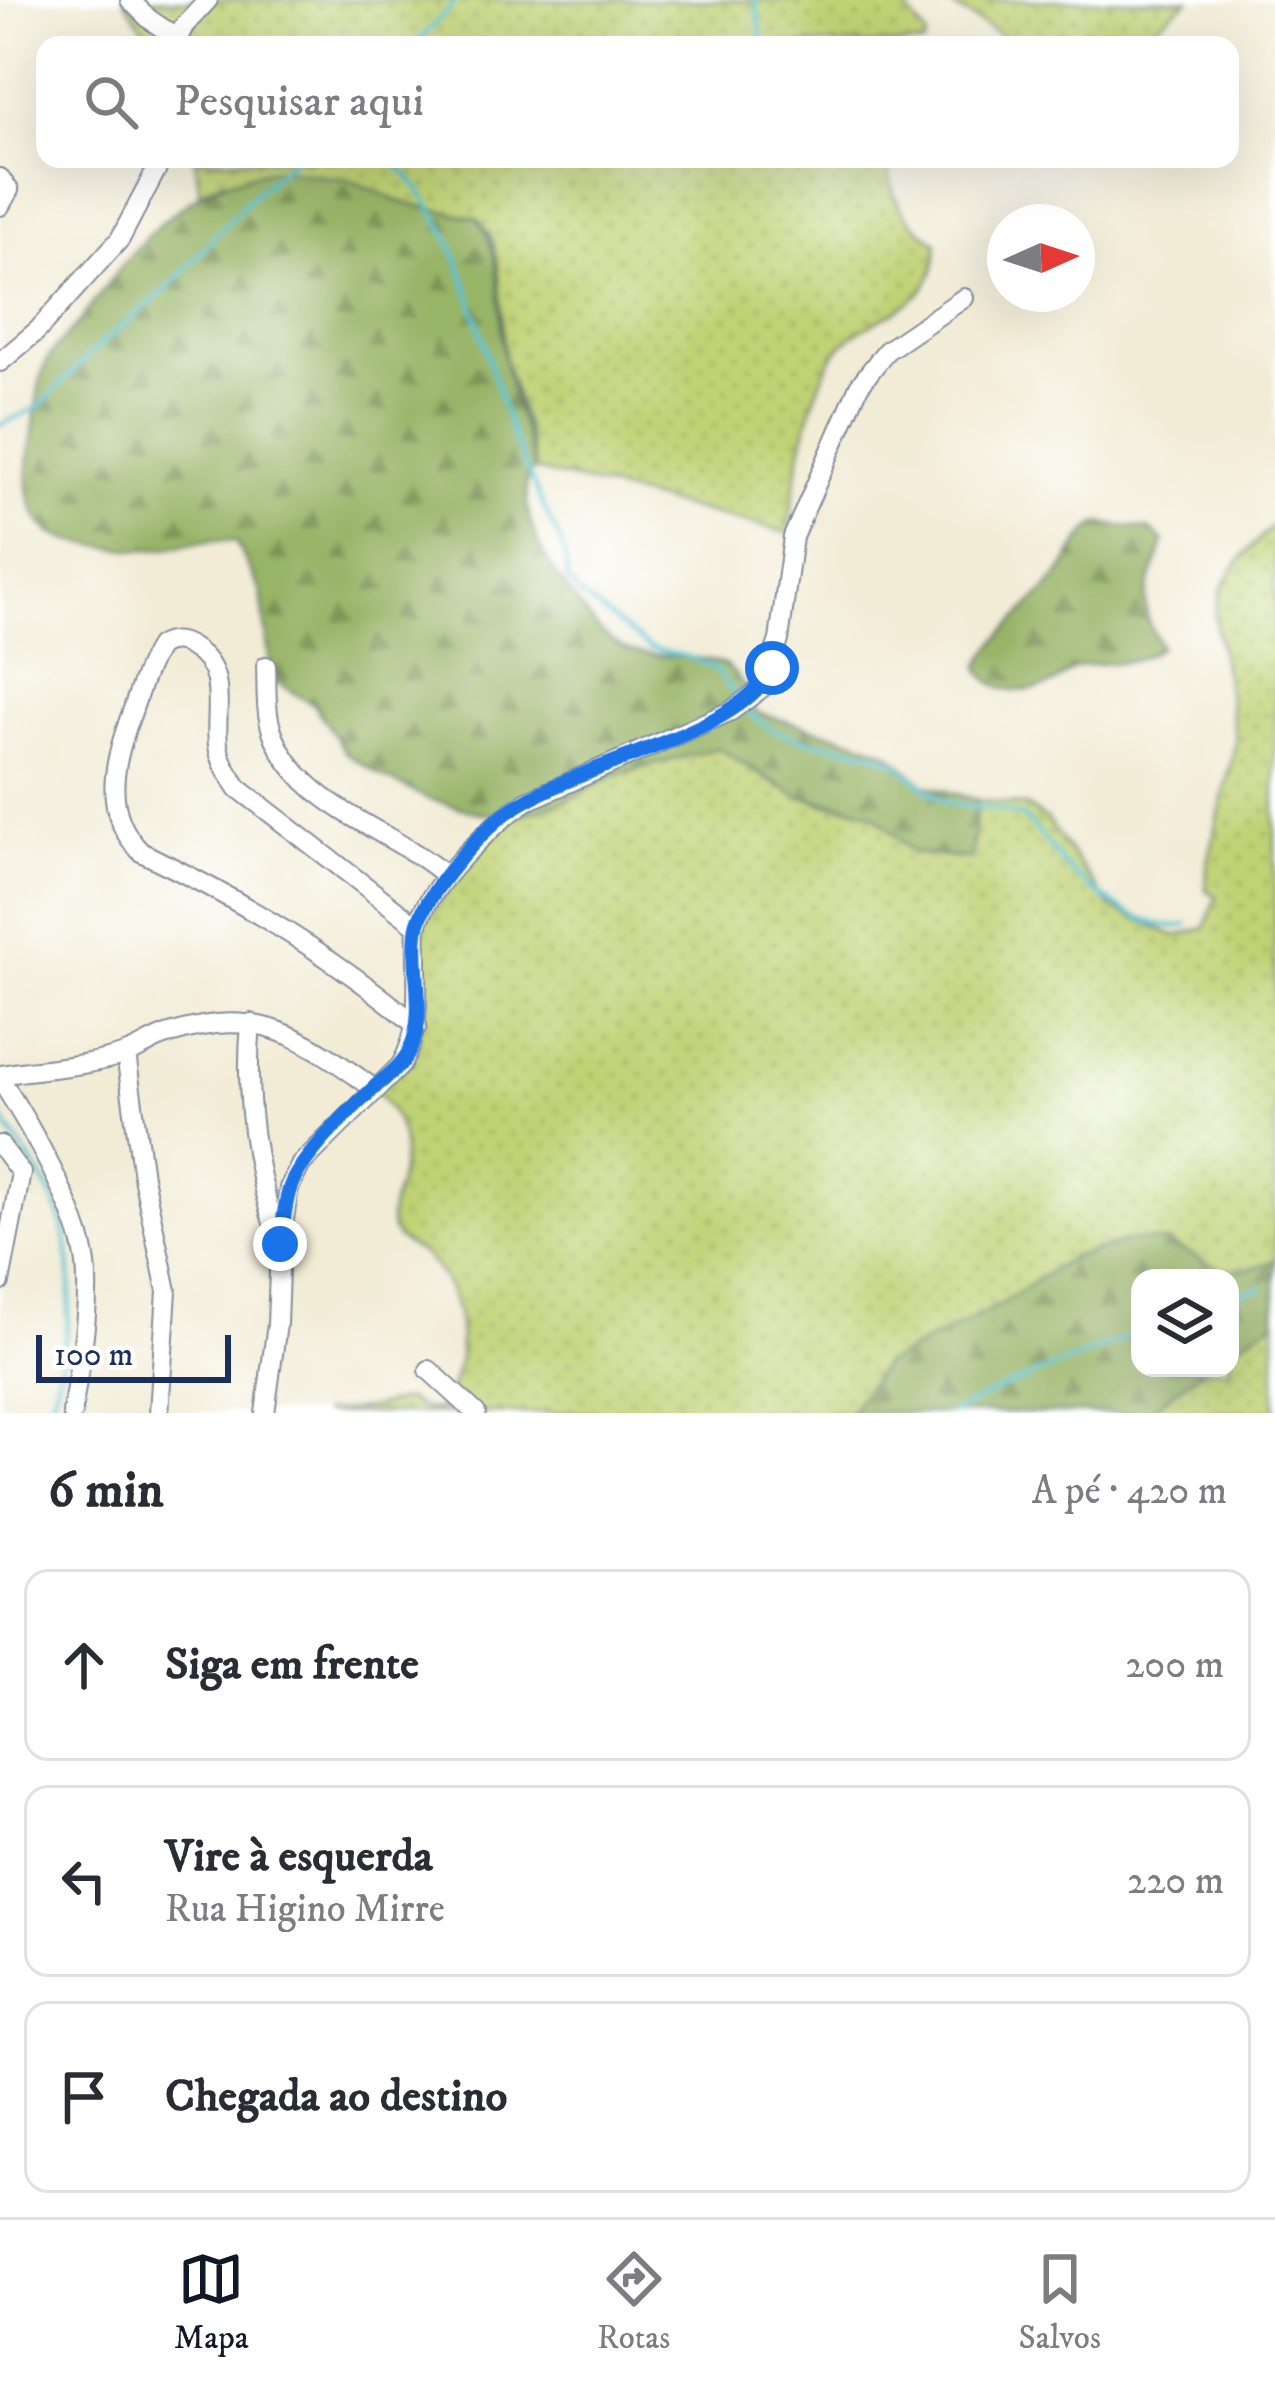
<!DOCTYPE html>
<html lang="pt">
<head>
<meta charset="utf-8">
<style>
	body { margin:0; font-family:"IM FELL DW Pica",serif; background:#f7f7f7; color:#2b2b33 }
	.controls { position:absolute; right:36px; bottom:36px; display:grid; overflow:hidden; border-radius:24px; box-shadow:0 12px 48px #0002 }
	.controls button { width:108px; height:108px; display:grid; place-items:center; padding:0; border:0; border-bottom:3px solid #e1e1e2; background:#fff; color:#2b2b33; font:60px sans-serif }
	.compass { position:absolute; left:987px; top:204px; width:108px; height:108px; border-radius:50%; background:#fff; box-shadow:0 12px 48px #0002; rotate:87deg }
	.scale { position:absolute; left:36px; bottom:30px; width:195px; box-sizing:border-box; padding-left:12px; border:6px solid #1b2f5e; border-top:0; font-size:33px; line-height:42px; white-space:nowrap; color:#1b2f5e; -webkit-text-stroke:9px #fff; paint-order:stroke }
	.stop { position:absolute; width:36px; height:36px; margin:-27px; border:9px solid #1a73e8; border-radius:50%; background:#fff }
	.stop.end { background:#1a73e8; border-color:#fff; box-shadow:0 3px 12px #0008 }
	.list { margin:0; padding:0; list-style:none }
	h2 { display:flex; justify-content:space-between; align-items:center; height:156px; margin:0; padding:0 48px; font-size:51px }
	h2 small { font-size:39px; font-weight:400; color:#7c7c81 }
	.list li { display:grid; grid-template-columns:78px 1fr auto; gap:36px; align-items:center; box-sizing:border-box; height:192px; margin:0 24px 24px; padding:0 24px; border:3px solid #e1e1e2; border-radius:24px }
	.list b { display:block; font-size:45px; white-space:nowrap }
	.list p { margin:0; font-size:39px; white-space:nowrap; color:#7c7c81 }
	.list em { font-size:39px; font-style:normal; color:#7c7c81 }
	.icon { flex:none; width:66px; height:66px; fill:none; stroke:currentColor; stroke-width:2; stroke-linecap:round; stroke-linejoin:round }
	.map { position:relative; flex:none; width:1275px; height:1413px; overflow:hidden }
	.search { position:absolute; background:#fff; box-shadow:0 12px 48px #0002; left:36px; right:36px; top:36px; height:132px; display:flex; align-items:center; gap:30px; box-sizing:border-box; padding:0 42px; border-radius:24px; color:#7c7c81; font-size:45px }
	.sheet { height:804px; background:#fff }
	nav { display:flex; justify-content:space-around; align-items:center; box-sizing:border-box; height:168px; border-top:3px solid #e1e1e2; background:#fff; font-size:33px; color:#7c7c81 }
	nav a { display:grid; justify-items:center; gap:6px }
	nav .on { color:#111827 }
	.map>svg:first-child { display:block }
	.grass { fill:url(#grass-dots); stroke:#6e806a; stroke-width:3 }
	.forest { fill:url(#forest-firs); stroke:#5a7262; stroke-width:3 }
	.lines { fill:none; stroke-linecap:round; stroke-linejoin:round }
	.stream { stroke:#57c3d0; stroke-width:4.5 }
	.minor-casing { stroke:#868e9a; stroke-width:22 }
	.minor { stroke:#fff; stroke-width:18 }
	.route { stroke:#1a73e8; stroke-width:15 }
</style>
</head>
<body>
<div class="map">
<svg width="1275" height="1413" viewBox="0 0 1275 1413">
	<defs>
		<pattern id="grass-dots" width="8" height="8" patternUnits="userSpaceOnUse" patternTransform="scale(3)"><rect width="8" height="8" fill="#c0d275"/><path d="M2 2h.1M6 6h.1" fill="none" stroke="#a4b568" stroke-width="1.8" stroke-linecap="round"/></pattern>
		<pattern id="forest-firs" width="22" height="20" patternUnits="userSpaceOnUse" patternTransform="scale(3)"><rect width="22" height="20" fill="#98b466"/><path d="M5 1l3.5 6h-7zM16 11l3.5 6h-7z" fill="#7b9357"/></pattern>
	</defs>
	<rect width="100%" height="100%" fill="#fff"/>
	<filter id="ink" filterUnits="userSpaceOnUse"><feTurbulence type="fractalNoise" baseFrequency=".00833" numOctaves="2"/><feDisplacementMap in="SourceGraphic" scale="24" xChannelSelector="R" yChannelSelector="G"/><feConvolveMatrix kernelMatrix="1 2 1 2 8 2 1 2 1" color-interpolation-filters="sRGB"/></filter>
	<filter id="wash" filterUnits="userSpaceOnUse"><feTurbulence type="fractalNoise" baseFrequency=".004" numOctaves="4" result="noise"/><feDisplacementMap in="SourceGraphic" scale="48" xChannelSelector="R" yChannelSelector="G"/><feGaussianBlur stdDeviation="2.7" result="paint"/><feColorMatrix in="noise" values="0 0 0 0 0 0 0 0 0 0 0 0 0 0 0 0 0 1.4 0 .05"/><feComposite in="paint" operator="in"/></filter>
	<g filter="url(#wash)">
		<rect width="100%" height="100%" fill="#f2ecd6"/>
		<!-- grass -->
		<path class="grass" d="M124 0H900L927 36 924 45H155Z
			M958 0H1189L1131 45H1027L1009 40 952 6Z
			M195 159H888C889 200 905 220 937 243 938 320 859 309 831 360 804 410 796 478 788 533L535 470 527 430 505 363 498 266 492 238 477 218 400 202 350 180 222 181 200 192Z
			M1275 523V1261L1246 1270 1219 1269 1167 1242 1072 1257 1003 1303 883 1365 849 1413H321L363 1409 407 1399 419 1407 437 1411C471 1368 467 1298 427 1258 414 1244 393 1245 390 1221 389 1209 395 1196 398 1185 409 1140 404 1126 377 1091L418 1049 421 927 503 815 563 802 617 774 718 748 779 787 824 804 858 808 877 817 913 853 971 859 977 800 1026 806 1047 820 1111 908 1176 936 1205 928 1217 896 1206 890 1207 867 1236 741 1215 618C1218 577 1247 552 1275 523Z
			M1275 1321V1413H1147L1204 1368H1230V1349Z"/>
		<!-- forest -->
		<path class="forest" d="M277 169 350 180 400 202 477 218C508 261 495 313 505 362 511 397 527 433 535 470L527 475C522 526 544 561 575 600 588 617 600 635 620 646 630 652 645 654 656 655 718 661 730 651 757 713L859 741 889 753 925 785 977 800 971 859 913 853 877 817 858 808 799 797 718 748 617 774 563 802 521 815 484 814 429 799 379 775 347 754 314 705 275 681 270 666 261 592 236 542C207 537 182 547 154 549 130 550 65 546 47 530 23 508 26 471 31 444 36 419 36 386 46 363 52 348 71 333 81 320 136 244 179 184 277 169Z
			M1099 523 1150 530 1164 541C1158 568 1140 590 1148 620 1150 630 1158 637 1160 647 1133 668 1108 660 1077 667 1068 670 1062 678 1054 683 1030 696 989 693 979 667 994 636 1036 604 1059 575 1072 558 1080 534 1099 523Z
			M1133 1240 1167 1242 1219 1269 1246 1270 1275 1261V1321L1230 1349V1278H1140V1368H1204L1147 1413H849L883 1365 1003 1303 1072 1257Z"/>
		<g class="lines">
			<!-- stream -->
			<path class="stream" d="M755 0 763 45
				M415 45 457 0
				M391 159C463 224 475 323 504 410 519 458 542 503 563 547L568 580 579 594 650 648 692 658 714 668 739 699
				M0 425 40 406 95 349 170 286 247 201 294 159
				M746 708C776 747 840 740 883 756 910 767 924 794 951 803 974 810 1003 806 1023 818 1039 828 1048 847 1060 860 1088 890 1145 934 1187 925
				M0 1116C20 1146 45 1177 58 1211 83 1278 64 1346 50 1413
				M1230 1296 1262 1287
				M952 1413 991 1393 1140 1332"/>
		</g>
	</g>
	<g filter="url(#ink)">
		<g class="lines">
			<defs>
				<path id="minor" d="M130 0 149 19 177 38
					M175 45 184 26 208 0
					M0 178 9 190 0 206
					M0 362 37 331 120 239 162 159
					M266 666C267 687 265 711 272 731 298 807 391 828 446 876
					M251 1023C244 1097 255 1171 279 1242
					M417 1026C333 955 241 900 141 852 99 810 115 759 133 709 140 688 147 665 159 646 171 639 182 640 194 649 229 672 214 710 218 745 220 762 229 774 238 788L417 926
					M126 1054 143 1177 167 1291 159 1413
					M0 1075C41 1068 89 1067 128 1053 142 1048 155 1038 170 1034 259 1005 304 1038 373 1088
					M0 1079C29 1124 80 1212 86 1264 91 1313 79 1365 72 1413
					M0 1145 21 1173 0 1282
					M429 1370 476 1413
					M265 1413 277 1324 280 1244 289 1188 301 1164 401 1065C421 1030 417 995 417 956 417 947 416 935 417 927 427 887 493 822 527 801L731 711 763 687 779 640 793 537 859 386 886 351 964 298"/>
			</defs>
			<!-- minor casing -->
			<use href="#minor" class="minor-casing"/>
			<!-- minor -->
			<use href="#minor" class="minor"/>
		</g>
	</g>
	<g class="lines" filter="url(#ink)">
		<!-- route -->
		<path class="route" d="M280 1244C283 1227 284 1208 289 1191 296 1162 352 1108 375 1087 389 1074 404 1065 411 1047 427 1011 411 967 417 929 422 898 473 841 497 820 562 764 737 740 772 668"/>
	</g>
</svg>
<div class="controls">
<button><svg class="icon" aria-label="layers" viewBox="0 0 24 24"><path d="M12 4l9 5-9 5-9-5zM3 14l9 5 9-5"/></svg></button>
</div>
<svg class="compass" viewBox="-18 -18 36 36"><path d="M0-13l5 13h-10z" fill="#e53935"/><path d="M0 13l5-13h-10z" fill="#7c7c81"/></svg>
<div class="scale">100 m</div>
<div class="stop" style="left:772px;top:668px"></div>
<div class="stop end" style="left:280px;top:1244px"></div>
<div class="search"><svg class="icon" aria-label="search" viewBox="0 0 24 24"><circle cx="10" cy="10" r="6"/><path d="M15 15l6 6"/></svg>Pesquisar aqui</div>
</div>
<section class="sheet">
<h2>6 min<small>A pé · 420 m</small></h2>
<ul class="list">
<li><svg class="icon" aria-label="ahead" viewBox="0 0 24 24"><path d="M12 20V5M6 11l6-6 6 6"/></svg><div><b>Siga em frente</b></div><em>200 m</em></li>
<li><svg class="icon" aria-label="left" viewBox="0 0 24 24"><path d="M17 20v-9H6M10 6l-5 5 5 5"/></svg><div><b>Vire à esquerda</b><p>Rua Higino Mirre</p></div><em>220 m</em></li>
<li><svg class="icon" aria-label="arrive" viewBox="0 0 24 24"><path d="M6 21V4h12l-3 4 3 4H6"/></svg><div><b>Chegada ao destino</b></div></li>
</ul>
</section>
<nav>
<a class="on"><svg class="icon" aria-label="map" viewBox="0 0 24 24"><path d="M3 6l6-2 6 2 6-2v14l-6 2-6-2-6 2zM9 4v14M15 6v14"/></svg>Mapa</a>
<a><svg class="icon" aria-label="directions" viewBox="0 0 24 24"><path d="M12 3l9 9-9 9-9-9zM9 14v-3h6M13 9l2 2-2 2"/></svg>Rotas</a>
<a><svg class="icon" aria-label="saved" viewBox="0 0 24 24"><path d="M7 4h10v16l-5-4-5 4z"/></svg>Salvos</a>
</nav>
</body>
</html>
